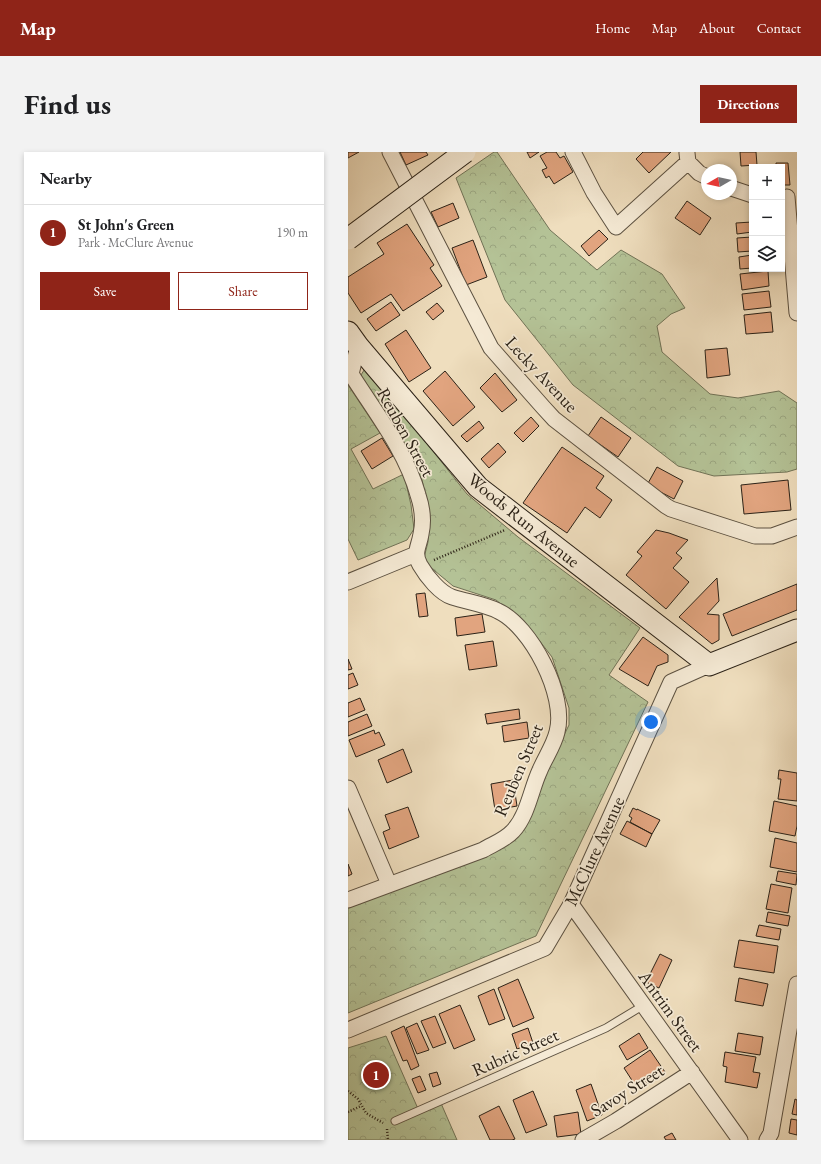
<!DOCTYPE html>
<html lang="en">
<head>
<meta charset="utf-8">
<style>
	body { margin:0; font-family:"EB Garamond",serif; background:#f2f2f2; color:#202124 }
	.controls { position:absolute; right:12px; top:12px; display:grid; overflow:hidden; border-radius:0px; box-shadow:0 2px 6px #0003 }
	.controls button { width:36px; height:36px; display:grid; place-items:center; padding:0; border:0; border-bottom:1px solid #e0e0e0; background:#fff; color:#202124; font:20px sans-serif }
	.compass { position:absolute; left:353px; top:12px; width:36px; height:36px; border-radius:50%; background:#fff; box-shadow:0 2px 6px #0003; rotate:261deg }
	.you { position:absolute; left:303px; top:570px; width:14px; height:14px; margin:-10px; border:3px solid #fff; border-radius:50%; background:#1a73e8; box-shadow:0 0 0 6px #1a73e833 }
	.badge { display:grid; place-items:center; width:26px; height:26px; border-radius:50%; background:#8f2418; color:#fff; font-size:13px; font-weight:700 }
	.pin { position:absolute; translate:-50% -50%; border:2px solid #fff; box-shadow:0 1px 4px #0006 }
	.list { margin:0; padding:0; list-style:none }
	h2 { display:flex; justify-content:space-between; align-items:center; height:52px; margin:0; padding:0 16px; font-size:17px }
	h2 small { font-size:13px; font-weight:400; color:#757577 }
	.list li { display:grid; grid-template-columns:26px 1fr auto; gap:12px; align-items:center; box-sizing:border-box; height:56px; padding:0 16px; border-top:1px solid #e0e0e0 }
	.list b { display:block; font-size:15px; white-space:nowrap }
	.list p { margin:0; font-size:13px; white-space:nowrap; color:#757577 }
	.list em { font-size:13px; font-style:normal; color:#757577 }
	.actions { display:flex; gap:8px; padding:12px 16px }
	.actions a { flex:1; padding:9px 0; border:1px solid #8f2418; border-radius:0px; text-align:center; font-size:14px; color:#8f2418 }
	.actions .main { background:#8f2418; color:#fff }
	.icon { flex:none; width:22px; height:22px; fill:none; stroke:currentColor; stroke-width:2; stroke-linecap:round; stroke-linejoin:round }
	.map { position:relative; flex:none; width:449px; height:988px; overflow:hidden; border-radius:0px }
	header { display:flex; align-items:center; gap:24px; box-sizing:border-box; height:56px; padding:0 20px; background:#8f2418; color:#fff }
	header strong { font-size:19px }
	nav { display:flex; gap:22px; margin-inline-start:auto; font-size:14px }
	.intro { display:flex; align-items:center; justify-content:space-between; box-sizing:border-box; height:96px; padding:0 24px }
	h1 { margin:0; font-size:28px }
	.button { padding:10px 18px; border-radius:0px; background:#8f2418; color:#fff; font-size:14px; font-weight:700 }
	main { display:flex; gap:24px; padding:0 24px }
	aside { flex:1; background:#fff; border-radius:0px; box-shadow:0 2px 6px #0003 }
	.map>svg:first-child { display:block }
	.forest { fill:url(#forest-crowns); stroke:#707256 }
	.building { fill:#e1a47f; stroke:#2b2217 }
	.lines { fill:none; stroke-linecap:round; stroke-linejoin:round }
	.lane-casing { stroke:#5c5141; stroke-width:9 }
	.street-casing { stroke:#5c5141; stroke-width:17 }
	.secondary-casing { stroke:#2b2217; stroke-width:23 }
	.path { stroke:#2b2217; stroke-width:2.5; stroke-dasharray:1 2; stroke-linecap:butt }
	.lane { stroke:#f5ead5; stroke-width:7 }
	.street { stroke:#f5ead5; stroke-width:15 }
	.secondary { stroke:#f5ead5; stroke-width:21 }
	.secondary-bridge-casing { stroke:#2b2217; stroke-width:23; stroke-linecap:butt }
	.secondary-bridge { stroke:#f5ead5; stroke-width:21 }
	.labels { text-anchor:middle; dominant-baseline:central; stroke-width:3.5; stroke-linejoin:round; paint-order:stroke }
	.street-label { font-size:18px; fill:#2b2217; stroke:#f5ead5 }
</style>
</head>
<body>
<header>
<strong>Map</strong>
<nav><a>Home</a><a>Map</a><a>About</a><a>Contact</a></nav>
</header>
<div class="intro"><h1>Find us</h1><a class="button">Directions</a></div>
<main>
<aside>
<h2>Nearby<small></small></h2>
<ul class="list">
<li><span class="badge">1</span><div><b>St John's Green</b><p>Park · McClure Avenue</p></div><em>190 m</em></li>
</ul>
<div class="actions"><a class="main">Save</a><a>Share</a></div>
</aside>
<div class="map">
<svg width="449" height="988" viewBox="0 0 449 988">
	<defs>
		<pattern id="forest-crowns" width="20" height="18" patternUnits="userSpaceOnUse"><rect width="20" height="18" fill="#b4c296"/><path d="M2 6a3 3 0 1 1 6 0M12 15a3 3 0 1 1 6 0" fill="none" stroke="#9ba681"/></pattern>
	</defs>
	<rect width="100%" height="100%" fill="#efdebe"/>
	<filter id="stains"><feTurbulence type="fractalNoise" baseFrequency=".005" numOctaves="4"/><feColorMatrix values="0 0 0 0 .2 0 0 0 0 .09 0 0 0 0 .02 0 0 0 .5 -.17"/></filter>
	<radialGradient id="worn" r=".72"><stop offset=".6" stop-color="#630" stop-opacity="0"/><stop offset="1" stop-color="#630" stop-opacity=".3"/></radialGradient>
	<!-- forest -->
	<path class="forest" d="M146 0H149L202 78 249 118 273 98 314 122 337 156 323 162 309 174 314 200 362 242 390 246 431 239 449 251V317L439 320 366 324 330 314 225 233 157 148 108 26Z
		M18 215 119 342 170 385 292 476 261 523 300 550 188 784 0 861V753L151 697 190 636 221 573V556L204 505 184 479 167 463 148 448 105 434 81 414 76 406 80 390 81 359 74 328 53 287 15 229 13 223Z
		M0 233 32 281 3 297 25 337 56 322 63 353 66 377 59 388 10 408 0 387Z
		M38 884 71 959 92 949 109 988H0V896Z"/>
	<!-- building -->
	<path class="building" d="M0 0H11L0 6Z
		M52 0H78L80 3 58 13Z
		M179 0H191L182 6Z
		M199 0H208L212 6 216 4 225 20 206 32 201 24 198 26 194 18 199 16 192 4Z
		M295 0H323L301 21 288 7Z
		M392 0H408L409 13 393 14Z
		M428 11H440L442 33H434V15H428Z
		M339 49 363 66 352 83 327 66Z
		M105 51 111 66 90 75 83 60Z
		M404 70V80L389 82 388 71Z
		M59 72 86 113 82 116 94 134 55 159 43 142 13 161 0 141V125L36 102 29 91Z
		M251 78 260 87 241 104 233 94Z
		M404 85V99L390 100 389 86Z
		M125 88 139 125 118 133 104 96Z
		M404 103V116L392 117 391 105Z
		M420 119 421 134 394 138 392 122Z
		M421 139 423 155 396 158 394 142Z
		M43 150 52 163 28 179 19 167Z
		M89 151 96 159 85 168 78 160Z
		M423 160 425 180 398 182 396 163Z
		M58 178 83 216 61 230 37 192Z
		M379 196 382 223 359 226 357 198Z
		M97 219 127 255 105 274 75 239Z
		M147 221 169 248 154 260 132 236Z
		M183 265 191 274 175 290 166 281Z
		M253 265 283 286 270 305 240 284Z
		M131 269 136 276 119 290 113 284Z
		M34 286 45 304 24 317 13 299Z
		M150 291 158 300 141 316 133 307Z
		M214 295 256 324 248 336 264 348 252 366 237 355 219 381 175 351Z
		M309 315 335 329 326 347 299 333Z
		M440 328 443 358 396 362 393 333Z
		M308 378 321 381 340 388 328 401 334 406 325 416 341 430 318 457 278 423 294 404 289 400Z
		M369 426 371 449 359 462 371 463V488L364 492 331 465Z
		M449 432V458L384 484 375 462Z
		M77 441 80 464 71 465 68 442Z
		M134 462 137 480 109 484 107 466Z
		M295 485 320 503V510L309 514 300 534 271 517Z
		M145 489 149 514 121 518 117 493Z
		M0 507 4 517 0 518Z
		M5 521 10 533 0 537V523Z
		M12 546 17 558 0 565V551Z
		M171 557 172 567 139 572 137 562Z
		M19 562 24 574 0 584V570Z
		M179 570 181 586 156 590 154 574Z
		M26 578 27 582 31 580 37 593 8 605 1 588Z
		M55 597 64 620 39 631 30 608Z
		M431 618 449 621V649L430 647 433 627H430Z
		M165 628 169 654 147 658 143 632Z
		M426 649 449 654V674L447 684 421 679Z
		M60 655 71 685 41 697 35 680 42 677 37 663Z
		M285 656 289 658V657L312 668 304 682 282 670 284 666 281 664Z
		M279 669 304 682 298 695 272 682Z
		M427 686 449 691V720L422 715Z
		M0 712 4 722 0 724Z
		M430 719 449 722 448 733 428 729Z
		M423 732 444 736 440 761 418 757Z
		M420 760 442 764 440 774 418 770Z
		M411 773 433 777 431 788 408 784Z
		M391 788 430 794 426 821 386 815Z
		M312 802 324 808 311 836 298 830Z
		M391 826 420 832 415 854 387 849Z
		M170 827 186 866 165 875 150 836Z
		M146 837 157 867 141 873 130 844Z
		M112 853 127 888 106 897 91 862Z
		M87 864 98 891 85 896 73 869Z
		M69 871 81 898 69 902 58 876Z
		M56 874 71 914 63 918 59 908 55 909 43 880Z
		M180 876 185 891 169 897 164 882Z
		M291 881 300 896 279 908 271 894Z
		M390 881 415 885 412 903 387 899Z
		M302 898 317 920 299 932 296 928 287 933 276 916Z
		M377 900 408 905 405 920 412 921 409 936 377 930 379 915 375 914Z
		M89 920 93 932 85 935 81 922Z
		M72 924 78 938 70 941 64 927Z
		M243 932 254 963 239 969 228 938Z
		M185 939 199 973 178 981 165 948Z
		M447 947 449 948V963L444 962Z
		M151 954 167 987 164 988H142L131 964Z
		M230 960 233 982 209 985 206 964Z
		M443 967 449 968V983L441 981Z
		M324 981 328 988H318L316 985Z"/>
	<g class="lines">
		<defs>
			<path id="lane" d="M47 969 258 876 296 853"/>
			<path id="street" d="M42 0 143 196 195 255 206 267 318 354 323 357 407 384H424L449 375
				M225 0 246 41 268 75 340 10
				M339 1 340 10 351 21 359 25
				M383 36 404 43
				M439 45 449 161
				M0 430 68 402
				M0 636 41 732
				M0 748 135 698C145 692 157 688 165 679 180 663 183 637 192 618 197 606 206 593 209 580 219 544 183 474 150 459 136 452 119 450 104 445 92 441 79 425 72 413 65 400 71 395 73 382 76 369 74 355 70 343 58 299 27 260 3 222L10 194
				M223 752 392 988
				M0 878 197 796 223 752 323 530 361 513
				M235 988 268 969 344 920
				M419 988 423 981 449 832"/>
			<path id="secondary" d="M0 180 10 194 130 335 361 513 449 478"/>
		</defs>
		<!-- lane casing -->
		<use href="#lane" class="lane-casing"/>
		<!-- street casing -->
		<use href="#street" class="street-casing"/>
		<!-- secondary casing -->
		<use href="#secondary" class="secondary-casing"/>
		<!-- path -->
		<path class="path" d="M86 408 157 378
			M0 939 10 947 18 961 35 971
			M0 960 13 954
			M39 977 40 988"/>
		<!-- lane -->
		<use href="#lane" class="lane"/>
		<!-- street -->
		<use href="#street" class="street"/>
		<!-- secondary -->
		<use href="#secondary" class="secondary"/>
		<defs>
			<path id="secondary-bridge" d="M0 87 117 0"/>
		</defs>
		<!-- secondary-bridge casing -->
		<use href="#secondary-bridge" class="secondary-bridge-casing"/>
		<!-- secondary-bridge -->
		<use href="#secondary-bridge" class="secondary-bridge"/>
	</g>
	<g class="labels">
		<!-- street labels -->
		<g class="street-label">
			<text transform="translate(194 222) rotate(47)">Lecky Avenue</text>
			<text transform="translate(58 280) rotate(61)">Reuben Street</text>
			<text transform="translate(176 368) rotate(39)">Woods Run Avenue</text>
			<text transform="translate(170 618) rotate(-67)">Reuben Street</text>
			<text transform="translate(246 699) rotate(-65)">McClure Avenue</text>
			<text transform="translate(323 859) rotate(54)">Antrim Street</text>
			<text transform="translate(167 900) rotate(-24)">Rubric Street</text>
			<text transform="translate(279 938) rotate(-32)">Savoy Street</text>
		</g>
	</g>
	<rect width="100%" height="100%" filter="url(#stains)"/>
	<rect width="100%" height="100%" fill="url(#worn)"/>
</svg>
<div class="controls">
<button>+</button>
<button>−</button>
<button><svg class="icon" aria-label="layers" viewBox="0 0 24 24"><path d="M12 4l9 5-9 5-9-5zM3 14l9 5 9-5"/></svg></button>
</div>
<svg class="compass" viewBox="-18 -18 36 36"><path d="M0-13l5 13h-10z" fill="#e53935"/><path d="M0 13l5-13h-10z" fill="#757577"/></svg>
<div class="you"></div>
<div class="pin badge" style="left:28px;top:923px">1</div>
</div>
</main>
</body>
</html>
